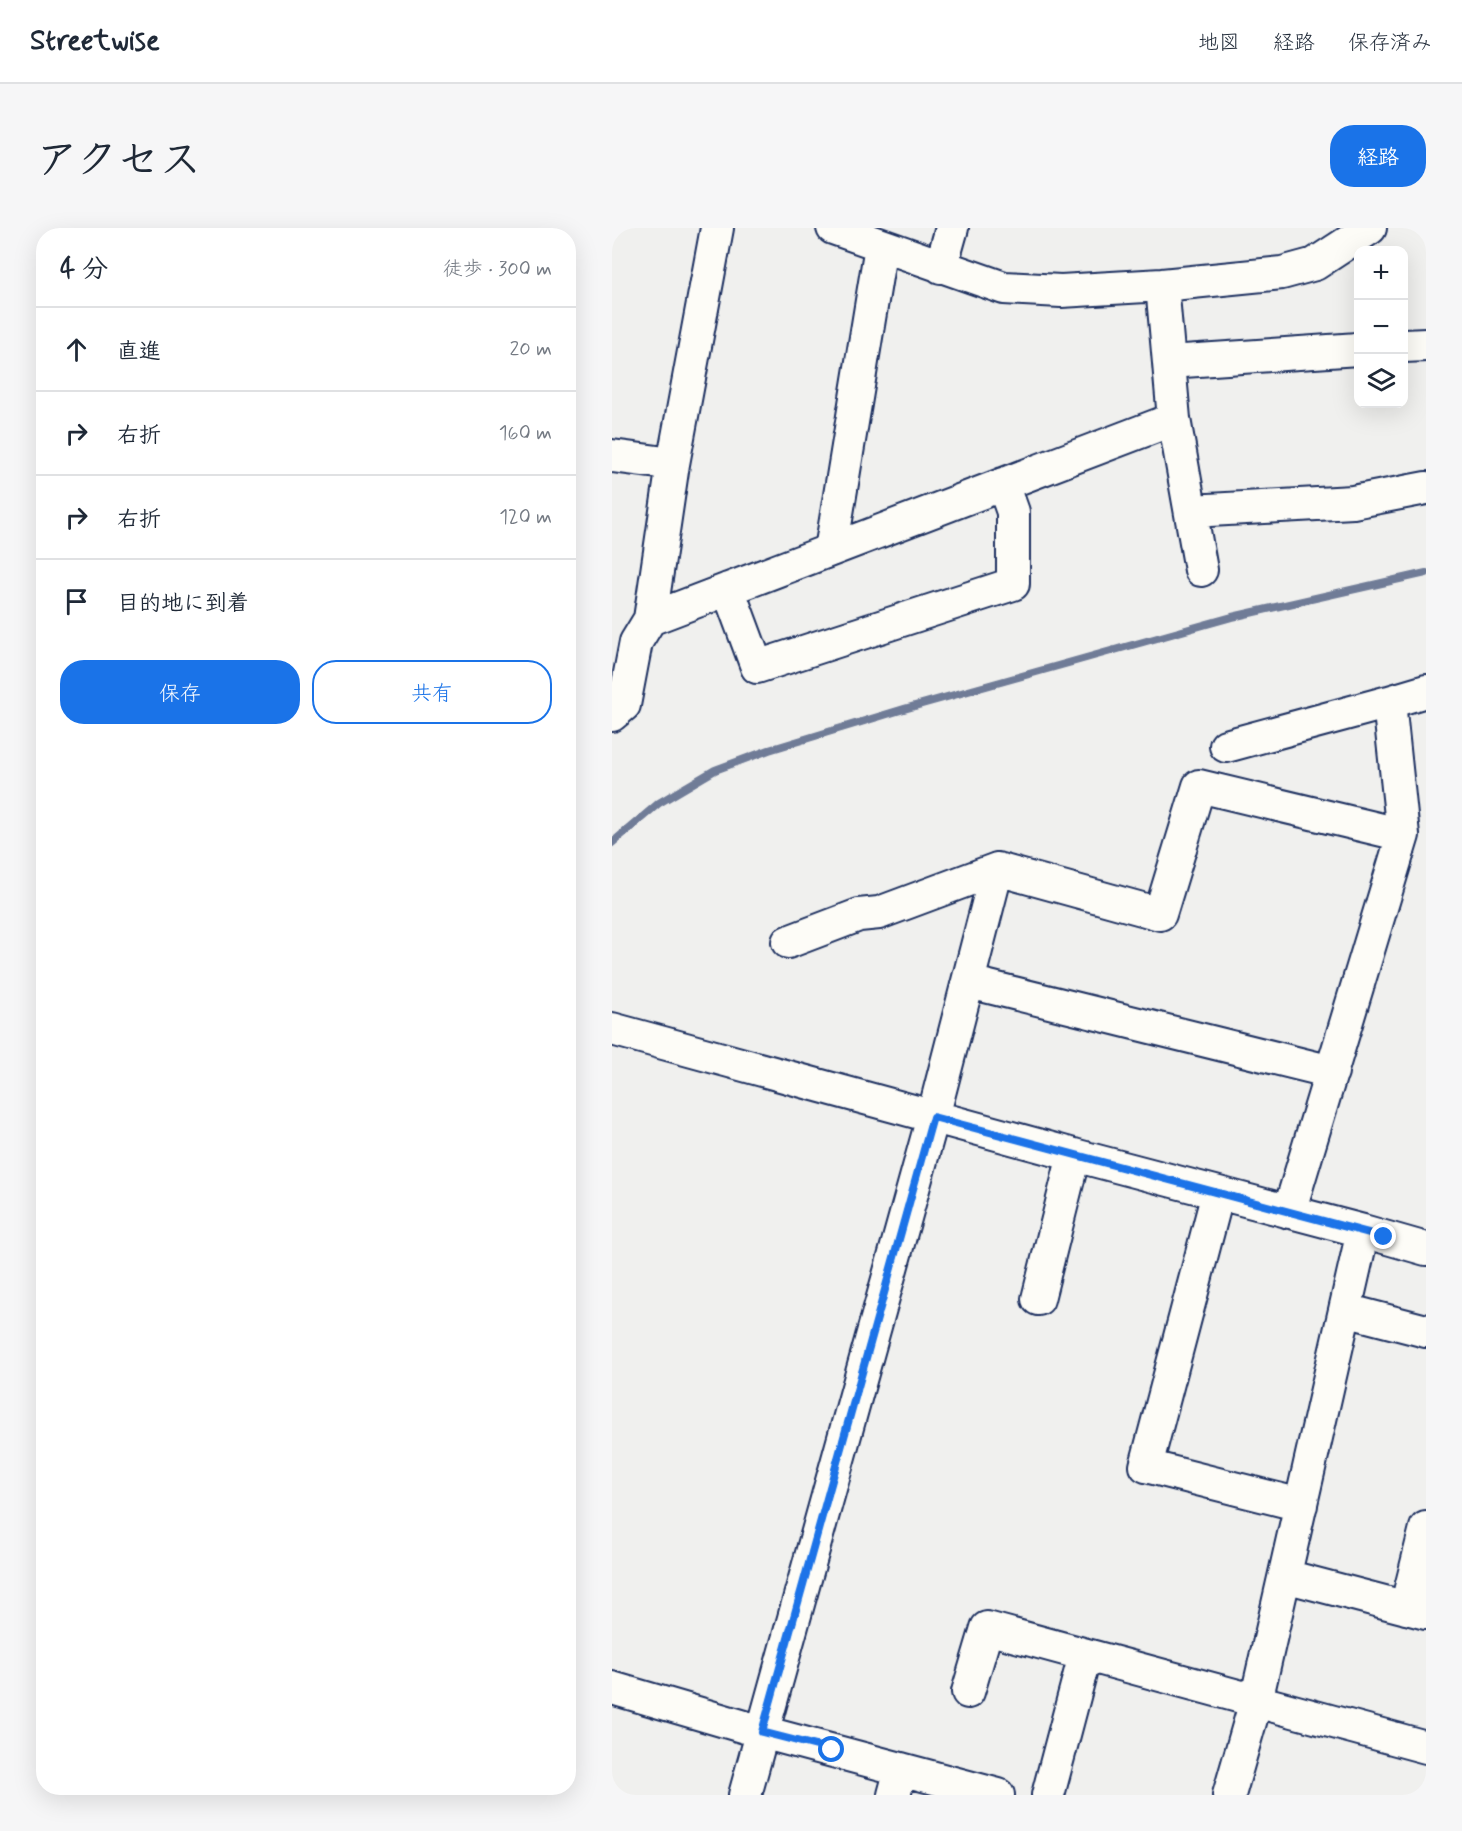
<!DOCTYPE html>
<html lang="ja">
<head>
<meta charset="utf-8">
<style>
	body { margin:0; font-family:Mynerve,"Klee One",sans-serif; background:#f6f6f7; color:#1f2937 }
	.controls { position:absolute; right:18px; top:18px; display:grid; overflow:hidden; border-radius:12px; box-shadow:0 6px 24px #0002 }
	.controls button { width:54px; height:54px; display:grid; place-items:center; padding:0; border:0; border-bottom:2px solid #e0e1e3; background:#fff; color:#1f2937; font:30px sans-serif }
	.stop { position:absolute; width:18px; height:18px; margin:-14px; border:4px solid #1a73e8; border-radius:50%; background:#fff }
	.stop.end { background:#1a73e8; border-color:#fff; box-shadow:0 2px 6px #0008 }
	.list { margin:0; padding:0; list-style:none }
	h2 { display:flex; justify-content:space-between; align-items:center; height:78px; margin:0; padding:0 24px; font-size:26px }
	h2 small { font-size:20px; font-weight:400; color:#747a83 }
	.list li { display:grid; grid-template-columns:39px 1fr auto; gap:18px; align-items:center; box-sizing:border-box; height:84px; padding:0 24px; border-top:2px solid #e0e1e3 }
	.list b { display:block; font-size:22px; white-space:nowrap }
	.list em { font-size:20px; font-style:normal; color:#747a83 }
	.actions { display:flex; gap:12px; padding:18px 24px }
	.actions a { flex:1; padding:14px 0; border:2px solid #1a73e8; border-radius:24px; text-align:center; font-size:21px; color:#1a73e8 }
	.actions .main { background:#1a73e8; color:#fff }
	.icon { flex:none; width:33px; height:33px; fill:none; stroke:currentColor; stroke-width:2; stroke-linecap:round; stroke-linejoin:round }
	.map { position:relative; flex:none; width:814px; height:1567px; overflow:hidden; border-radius:24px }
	header { display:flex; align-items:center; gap:36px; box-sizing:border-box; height:84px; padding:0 30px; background:#fff; border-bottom:2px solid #e0e1e3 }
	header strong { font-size:28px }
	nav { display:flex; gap:33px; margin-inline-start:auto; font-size:21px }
	.intro { display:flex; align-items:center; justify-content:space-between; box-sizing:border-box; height:144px; padding:0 36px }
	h1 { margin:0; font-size:42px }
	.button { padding:15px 27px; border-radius:24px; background:#1a73e8; color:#fff; font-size:21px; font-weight:700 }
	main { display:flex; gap:36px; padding:0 36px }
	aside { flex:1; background:#fff; border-radius:24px; box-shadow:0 6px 24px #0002 }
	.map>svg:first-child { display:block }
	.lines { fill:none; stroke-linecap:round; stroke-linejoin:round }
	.stream { stroke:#6f7b97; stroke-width:8 }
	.minor-casing { stroke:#1b2f5e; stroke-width:36 }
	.minor { stroke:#fdfcf7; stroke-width:32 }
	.route { stroke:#1a73e8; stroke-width:8 }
</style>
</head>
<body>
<header>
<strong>Streetwise</strong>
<nav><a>地図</a><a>経路</a><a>保存済み</a></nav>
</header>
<div class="intro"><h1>アクセス</h1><a class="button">経路</a></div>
<main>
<aside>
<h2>4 分<small>徒歩 · 300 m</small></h2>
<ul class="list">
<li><svg class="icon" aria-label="ahead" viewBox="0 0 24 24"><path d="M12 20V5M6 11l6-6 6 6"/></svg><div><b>直進</b></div><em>20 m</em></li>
<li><svg class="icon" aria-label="right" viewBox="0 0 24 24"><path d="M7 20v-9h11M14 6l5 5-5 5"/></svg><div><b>右折</b></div><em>160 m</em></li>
<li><svg class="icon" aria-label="right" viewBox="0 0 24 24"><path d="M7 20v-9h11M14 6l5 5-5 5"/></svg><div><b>右折</b></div><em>120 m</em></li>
<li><svg class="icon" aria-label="arrive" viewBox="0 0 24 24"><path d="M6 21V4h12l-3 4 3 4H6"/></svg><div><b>目的地に到着</b></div></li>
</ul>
<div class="actions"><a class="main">保存</a><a>共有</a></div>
</aside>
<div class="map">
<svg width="814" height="1567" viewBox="0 0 814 1567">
	<rect width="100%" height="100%" fill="#f0f0ee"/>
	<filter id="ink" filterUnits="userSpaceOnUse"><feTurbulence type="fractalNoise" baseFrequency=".0167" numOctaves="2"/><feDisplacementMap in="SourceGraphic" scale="12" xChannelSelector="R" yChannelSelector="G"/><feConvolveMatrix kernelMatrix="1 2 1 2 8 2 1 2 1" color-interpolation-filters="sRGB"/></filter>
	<g filter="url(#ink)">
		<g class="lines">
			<!-- stream -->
			<path class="stream" d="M0 615 47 575 103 542 157 522 292 481 620 389 814 345"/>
			<defs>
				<path id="minor" d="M105 0 61 236 38 391 562 191
					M221 0 392 60 449 63 550 57 670 45 703 36 758 0
					M329 39 340 0
					M550 57 562 191 589 342
					M792 118 814 117
					M557 134 746 121
					M0 228 61 236
					M579 283 741 274 814 260
					M219 322 269 18
					M116 361 145 439 401 356V284L391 256
					M0 487 12 477 24 414 38 391
					M614 518 777 474
					M176 714 247 687 267 685 385 641 548 686 587 558 791 607 777 474 814 463
					M357 754 720 844
					M0 801 462 927 751 1003 644 1473 617 1567
					M606 965 534 1238 689 1277
					M677 984 791 607
					M751 1003 814 1021
					M426 1071 462 927
					M733 1082 814 1103
					M673 1348 814 1385
					M794 1380 814 1300
					M0 1460 150 1504 386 1567
					M356 1464 375 1400 814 1519
					M133 1567 321 889 385 641
					M282 1567 289 1541
					M436 1567 473 1427"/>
			</defs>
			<!-- minor casing -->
			<use href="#minor" class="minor-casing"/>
			<!-- minor -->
			<use href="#minor" class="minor"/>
		</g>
	</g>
	<g class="lines" filter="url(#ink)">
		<!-- route -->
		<path class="route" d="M220 1522 150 1504 321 889 772 1009"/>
	</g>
</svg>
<div class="controls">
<button>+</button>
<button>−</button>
<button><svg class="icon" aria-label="layers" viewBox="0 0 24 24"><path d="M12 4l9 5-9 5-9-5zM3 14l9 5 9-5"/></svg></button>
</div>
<div class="stop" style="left:220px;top:1522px"></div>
<div class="stop end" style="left:772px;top:1009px"></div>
</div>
</main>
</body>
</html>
